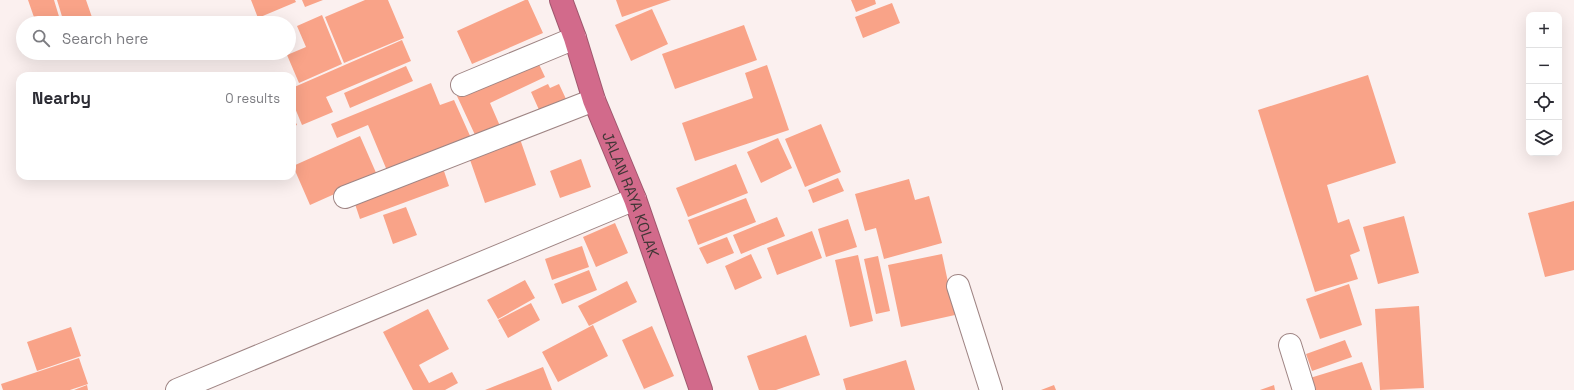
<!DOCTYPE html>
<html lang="en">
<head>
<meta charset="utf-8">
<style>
	body { margin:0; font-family:"Space Grotesk",sans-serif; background:#f2f2f3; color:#2b2b33 }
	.controls { position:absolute; right:12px; top:12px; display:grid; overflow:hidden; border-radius:8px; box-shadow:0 4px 16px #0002 }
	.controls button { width:36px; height:36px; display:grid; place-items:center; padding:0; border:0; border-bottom:1px solid #e1e1e2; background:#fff; color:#2b2b33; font:20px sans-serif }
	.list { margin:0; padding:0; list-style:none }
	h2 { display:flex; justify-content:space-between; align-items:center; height:52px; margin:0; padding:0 16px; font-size:17px }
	h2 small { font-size:13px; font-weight:400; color:#7c7c81 }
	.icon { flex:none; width:22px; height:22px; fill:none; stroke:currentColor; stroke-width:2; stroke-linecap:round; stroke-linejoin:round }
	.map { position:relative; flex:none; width:1574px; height:390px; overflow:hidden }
	.search { position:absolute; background:#fff; box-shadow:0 4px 16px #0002; left:16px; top:16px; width:280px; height:44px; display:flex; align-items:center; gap:10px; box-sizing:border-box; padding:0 14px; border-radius:22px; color:#7c7c81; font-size:15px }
	.panel { position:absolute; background:#fff; box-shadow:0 4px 16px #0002; left:16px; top:72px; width:280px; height:108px; border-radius:12px }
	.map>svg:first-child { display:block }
	.building { fill:#f9a388 }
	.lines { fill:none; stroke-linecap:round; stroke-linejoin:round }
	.minor-casing { stroke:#9f8584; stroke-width:24 }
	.highway-casing { stroke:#a0586e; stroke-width:24 }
	.minor { stroke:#fff; stroke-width:22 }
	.highway { stroke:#d26a8b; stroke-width:22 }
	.labels { text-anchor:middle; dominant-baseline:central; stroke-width:3; stroke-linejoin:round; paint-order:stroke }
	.street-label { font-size:15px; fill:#423737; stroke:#fff }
</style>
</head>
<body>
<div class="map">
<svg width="1574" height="390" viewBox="0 0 1574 390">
	<rect width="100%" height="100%" fill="#fbf0ef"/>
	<!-- building -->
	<path class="building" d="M28 0H54L61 23H36Z
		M57 0H86L94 23H64Z
		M251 0H295L296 2 258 18Z
		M302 0H323L305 7Z
		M365 0H388L404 38 344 63 325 17Z
		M525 0H528L543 33 472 64 457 31Z
		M616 0H671L622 17Z
		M851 0H875L876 4 856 12Z
		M892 3 900 23 863 38 855 17Z
		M652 9 668 44 631 61 615 25Z
		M322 15 342 64 299 83 287 55 306 47 297 26Z
		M744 25 757 60 675 89 662 54Z
		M402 40 411 61 326 97 333 112 302 125 292 101V88Z
		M78 53H93L79 58Z
		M536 58 545 77 490 103 500 126 476 137 457 96Z
		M767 65 789 130 695 161 682 123 753 98 745 73Z
		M406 66 413 81 350 108 344 93Z
		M1368 75 1396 163 1327 185 1338 223 1349 219 1360 251 1350 255 1358 279 1315 292 1258 110Z
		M431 83 440 105 454 100 471 138 388 173 368 125 337 138 331 124Z
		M548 84 550 88 559 84 566 99 540 112 531 92Z
		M292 114 297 125 292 127Z
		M821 124 841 172 805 187 785 139Z
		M360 136 377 175 310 205 293 166Z
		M778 138 792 168 761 183 747 152Z
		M520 139 536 185 485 203 469 157Z
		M581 159 591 187 560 198 550 171Z
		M736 164 748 193 688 217 676 188Z
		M442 165 449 186 360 219 353 198Z
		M838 178 844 191 813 203 808 190Z
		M909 179 915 200 929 196 942 243 884 259 876 228 865 231 855 194Z
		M746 198 756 222 698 245 688 220Z
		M1574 201V270L1545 277 1528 213Z
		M406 207 417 235 393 244 383 215Z
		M1404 216 1419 273 1378 284 1363 227Z
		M777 217 785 236 741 254 733 235Z
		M848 219 857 247 826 257 818 229Z
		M615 223 628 253 596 267 583 237Z
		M812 231 822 258 777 275 767 248Z
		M727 237 734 253 707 264 699 248Z
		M582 246 589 267 552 280 545 259Z
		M751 254 762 278 735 290 725 266Z
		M942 254 955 315 901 327 888 265Z
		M858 255 873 321 850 327 835 260Z
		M878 256 890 311 876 314 864 259Z
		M589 270 597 290 562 304 554 284Z
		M525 280 535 298 498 319 487 300Z
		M627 281 637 302 589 326 578 306Z
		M1349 284 1362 325 1320 339 1306 299Z
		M531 303 540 320 508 338 498 320Z
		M1419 306 1424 388 1380 390 1375 309Z
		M428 309 449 349 419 365 429 383 452 372 458 383 445 390H413L383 332Z
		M593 325 608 356 558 382 542 352Z
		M652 326 674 376 644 389 622 340Z
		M71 327 81 356 37 371 27 342Z
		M806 335 820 375 776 390H759L747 356Z
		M1345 340 1352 357 1312 371 1306 354Z
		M79 358 88 384 70 390H3L1 384Z
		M906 360 915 390H846L843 379Z
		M1362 362 1372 390H1314L1310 378Z
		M543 367 552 390H485Z
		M87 385 88 390H74Z
		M1054 385 1056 390H1041Z
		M1274 385 1275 390H1260Z"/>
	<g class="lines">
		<defs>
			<path id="minor" d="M462 85 575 38
				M345 197 594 100
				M958 286 991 390
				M1290 345 1304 390
				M177 390 635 199"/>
			<g id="highway">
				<path id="s1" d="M561 0 575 38 594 100 635 199 701 390"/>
			</g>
		</defs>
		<!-- minor casing -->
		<use href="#minor" class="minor-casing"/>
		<!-- highway casing -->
		<use href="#highway" class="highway-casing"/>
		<!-- minor -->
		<use href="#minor" class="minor"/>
		<!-- highway -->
		<use href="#highway" class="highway"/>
	</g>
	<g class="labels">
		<!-- street labels -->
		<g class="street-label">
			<text stroke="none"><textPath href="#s1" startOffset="207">JALAN RAYA KOLAK</textPath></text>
		</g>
	</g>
</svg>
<div class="controls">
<button>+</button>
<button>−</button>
<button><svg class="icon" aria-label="locate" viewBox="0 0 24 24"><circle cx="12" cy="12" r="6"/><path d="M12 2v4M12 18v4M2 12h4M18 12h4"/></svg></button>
<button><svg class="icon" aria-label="layers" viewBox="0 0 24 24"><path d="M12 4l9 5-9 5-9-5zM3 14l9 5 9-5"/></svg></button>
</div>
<div class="search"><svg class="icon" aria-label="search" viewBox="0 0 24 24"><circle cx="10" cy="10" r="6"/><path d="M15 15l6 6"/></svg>Search here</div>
<section class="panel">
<h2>Nearby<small>0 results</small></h2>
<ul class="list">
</ul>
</section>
</div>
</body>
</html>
